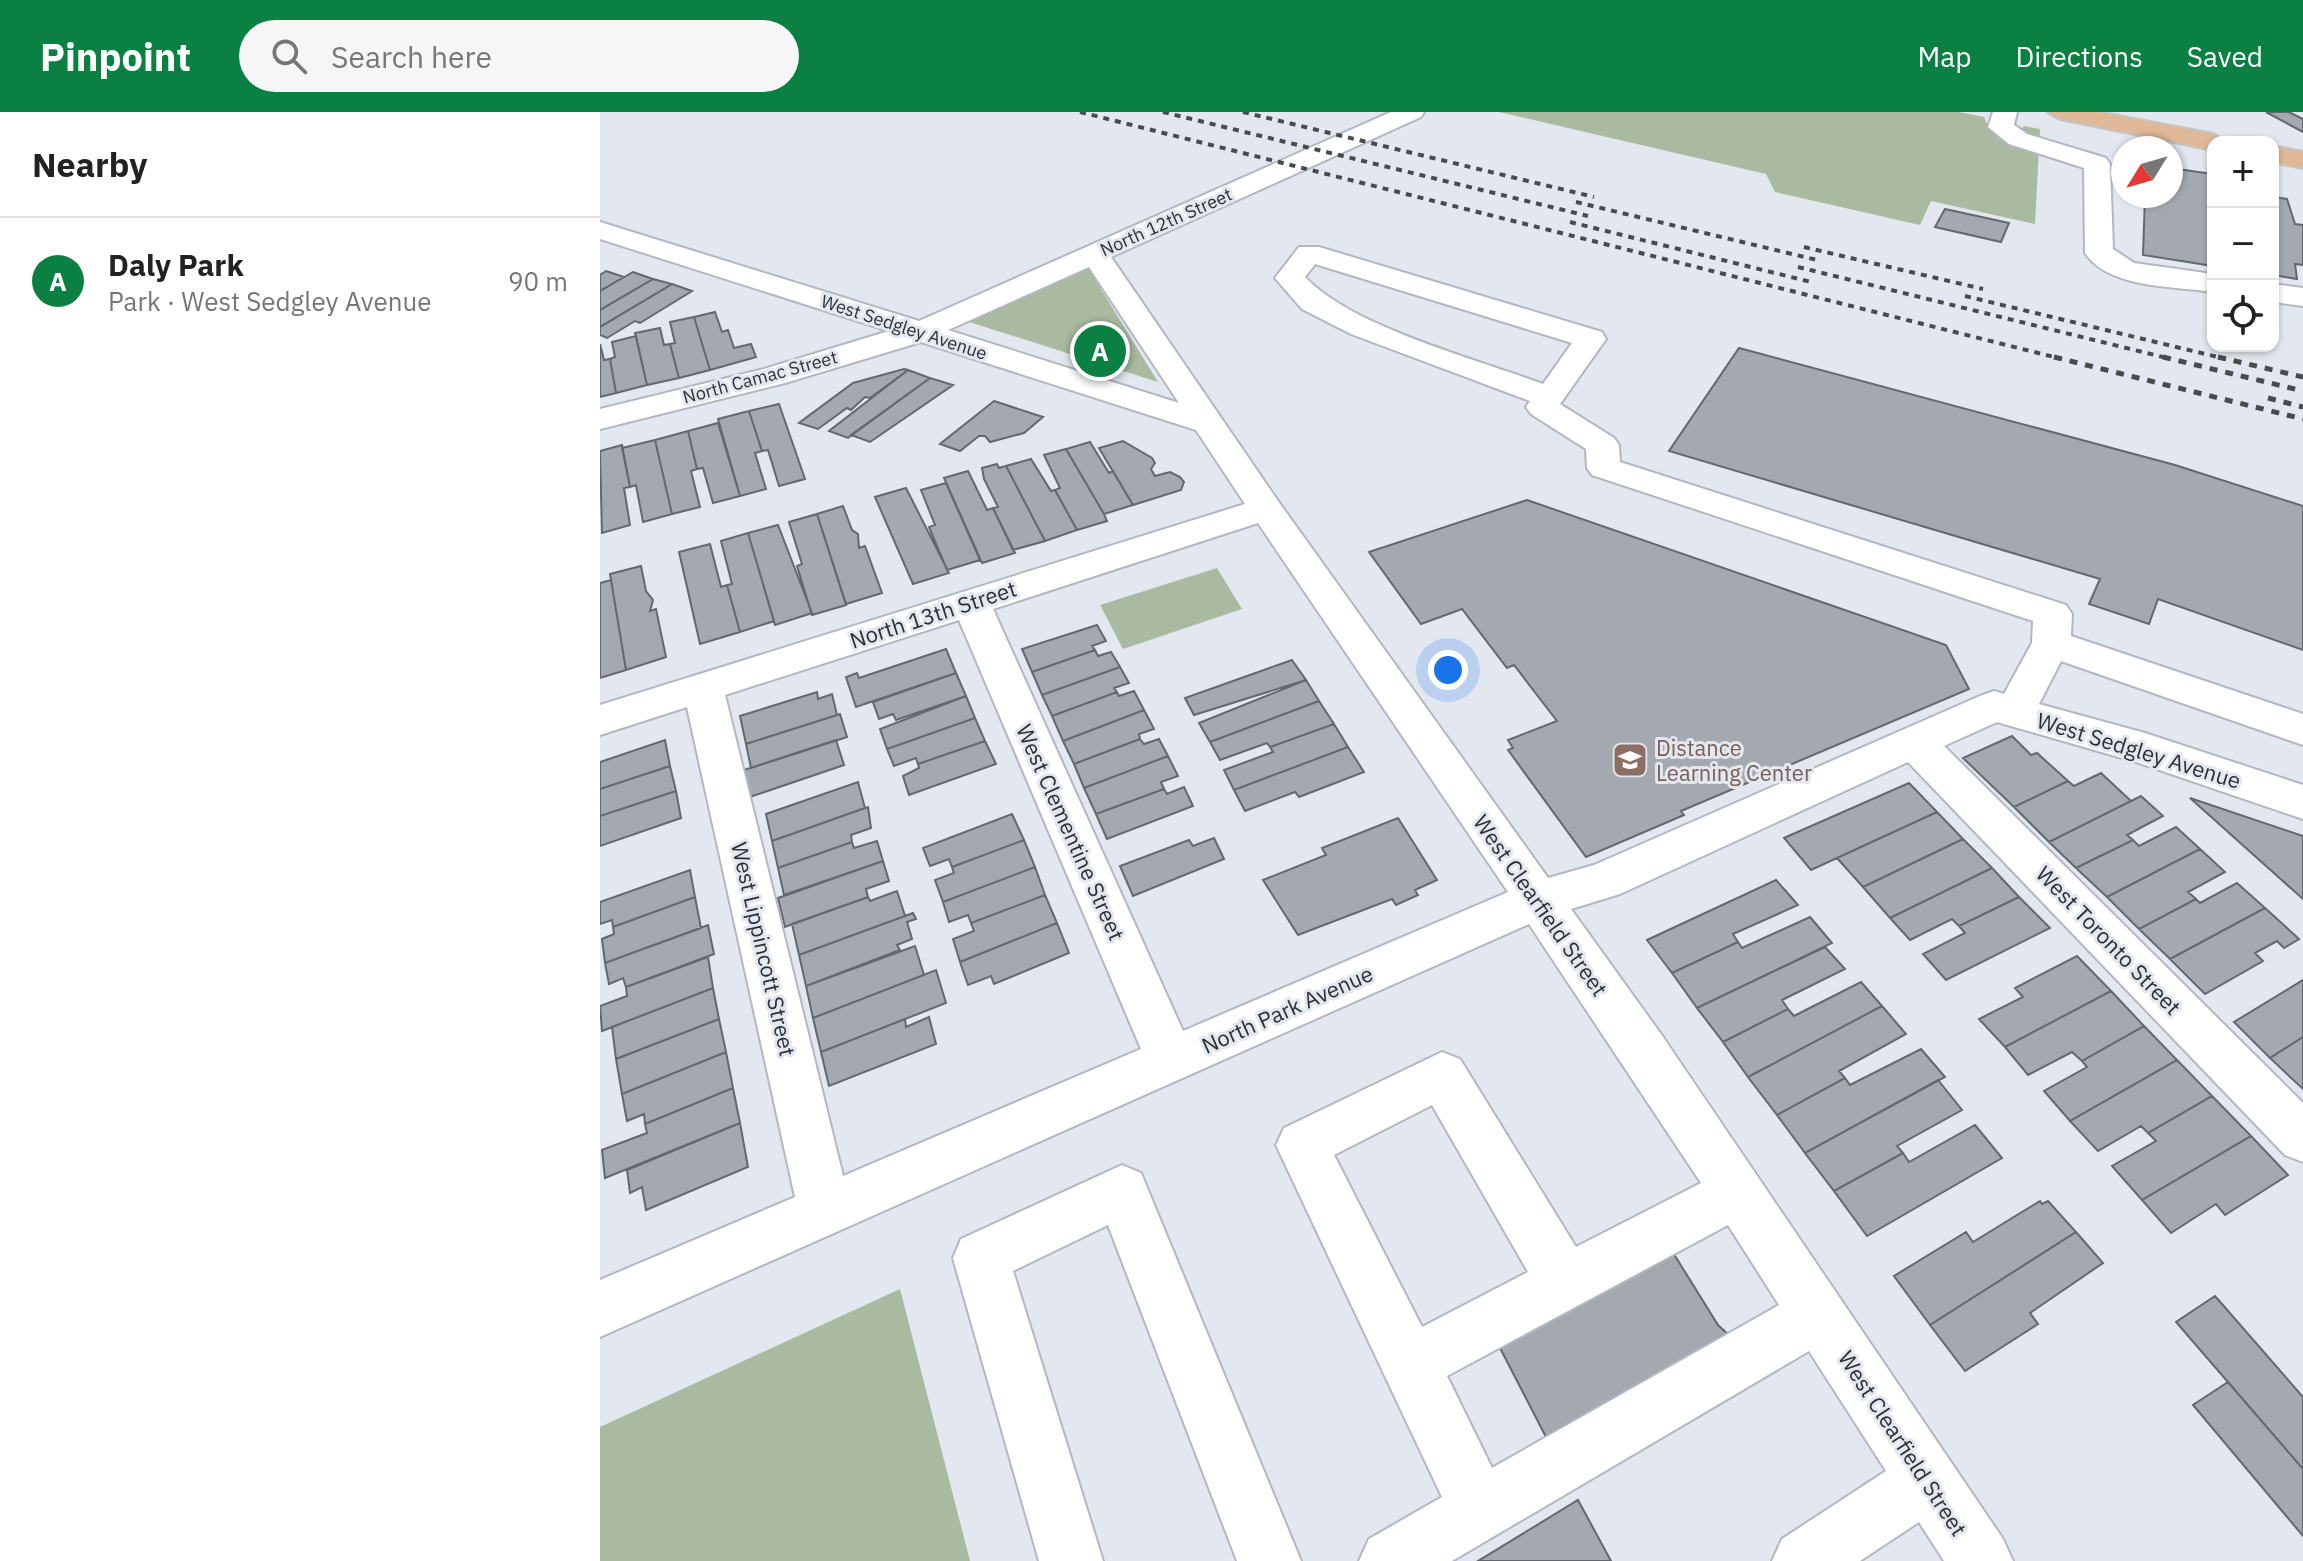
<!DOCTYPE html>
<html lang="en">
<head>
<meta charset="utf-8">
<style>
	body { margin:0; font-family:"IBM Plex Sans",sans-serif; background:#f6f6f6; color:#222 }
	.controls { position:absolute; right:24px; top:24px; display:grid; overflow:hidden; border-radius:16px; box-shadow:0 2px 6px #0004 }
	.controls button { width:72px; height:72px; display:grid; place-items:center; padding:0; border:0; border-bottom:2px solid #e0e0e0; background:#fff; color:#222; font:40px sans-serif }
	.compass { position:absolute; left:1511px; top:24px; width:72px; height:72px; border-radius:50%; background:#fff; box-shadow:0 2px 6px #0004; rotate:233deg }
	.you { position:absolute; left:848px; top:558px; width:28px; height:28px; margin:-20px; border:6px solid #fff; border-radius:50%; background:#1a73e8; box-shadow:0 0 0 12px #1a73e833 }
	.badge { display:grid; place-items:center; width:52px; height:52px; border-radius:50%; background:#0b8043; color:#fff; font-size:26px; font-weight:700 }
	.pin { position:absolute; translate:-50% -50%; border:4px solid #fff; box-shadow:0 2px 8px #0006 }
	.list { margin:0; padding:0; list-style:none }
	h2 { display:flex; justify-content:space-between; align-items:center; height:104px; margin:0; padding:0 32px; font-size:34px }
	h2 small { font-size:26px; font-weight:400; color:#767676 }
	.list li { display:grid; grid-template-columns:52px 1fr auto; gap:24px; align-items:center; box-sizing:border-box; height:128px; padding:0 32px; border-top:2px solid #e0e0e0 }
	.list b { display:block; font-size:30px; white-space:nowrap }
	.list p { margin:0; font-size:26px; white-space:nowrap; color:#767676 }
	.list em { font-size:26px; font-style:normal; color:#767676 }
	.icon { flex:none; width:44px; height:44px; fill:none; stroke:currentColor; stroke-width:2; stroke-linecap:round; stroke-linejoin:round }
	.map { position:relative; flex:none; width:1703px; height:1449px; overflow:hidden }
	header { display:flex; align-items:center; gap:48px; box-sizing:border-box; height:112px; padding:0 40px; background:#0b8043; color:#fff }
	header strong { font-size:38px }
	nav { display:flex; gap:44px; margin-inline-start:auto; font-size:28px }
	.search { width:560px; height:72px; background:#f6f6f6; display:flex; align-items:center; gap:20px; box-sizing:border-box; padding:0 28px; border-radius:44px; color:#767676; font-size:30px }
	main { display:flex }
	aside { flex:1; background:#fff }
	.map>svg:first-child { display:block }
	.green { fill:#a9baa0 }
	.building { fill:#a4a9b0; stroke:#63676e; stroke-width:2 }
	.lines { fill:none; stroke-linecap:round; stroke-linejoin:round }
	.minor-casing { stroke:#b3b7bf; stroke-width:4 }
	.major-casing { stroke:#c4c5c6; stroke-width:4 }
	.minor { fill:#fff; fill-rule:evenodd }
	.major { fill:#dfb997; fill-rule:evenodd }
	.rail-far1 { stroke:#484b4e; stroke-width:4; stroke-dasharray:6 6; stroke-linecap:butt }
	.rail { stroke:#484b4e; stroke-width:5; stroke-dasharray:8 8; stroke-linecap:butt }
	.labels { text-anchor:middle; dominant-baseline:central; stroke-width:6; stroke-linejoin:round; paint-order:stroke }
	.far-street-label { font-size:18px; fill:#2d2f32; stroke:#e3e8f0 }
	.street-label { font-size:22px; fill:#2d2f32; stroke:#e3e8f0 }
	.education-label { font-size:22px; fill:#785e54; stroke:#e3e8f0; text-anchor:start }
</style>
</head>
<body>
<header>
<strong>Pinpoint</strong>
<div class="search"><svg class="icon" aria-label="search" viewBox="0 0 24 24"><circle cx="10" cy="10" r="6"/><path d="M15 15l6 6"/></svg>Search here</div>
<nav><a>Map</a><a>Directions</a><a>Saved</a></nav>
</header>
<main>
<aside>
<h2>Nearby<small></small></h2>
<ul class="list">
<li><span class="badge">A</span><div><b>Daly Park</b><p>Park · West Sedgley Avenue</p></div><em>90 m</em></li>
</ul>
</aside>
<div class="map">
<svg width="1703" height="1449" viewBox="0 0 1703 1449">
	<rect width="100%" height="100%" fill="#e3e8f0"/>
	<!-- green -->
	<path class="green" d="M899 0H1359L1384 5 1387 12 1420 20 1424 14 1440 17 1435 112 1331 89 1320 113 1175 80 1166 62Z
		M485 151 558 270 363 208Z
		M617 456 642 497 523 537 500 493Z
		M300 1177 370 1449H0V1315Z"/>
	<!-- building -->
	<path class="building" d="M1666 0H1689L1703 7V20Z
		M1571 56 1613 62V154L1543 143 1545 84H1571Z
		M1673 85 1687 87 1695 112 1703 113V153L1695 152 1697 167 1673 163Z
		M1345 97 1409 111 1401 130 1335 115Z
		M6 159 24 165 0 179V163Z
		M33 160 53 167 0 198V179Z
		M53 167 72 172 0 215V198Z
		M72 172 92 179 40 211 35 209 7 226 0 223V215Z
		M115 200 122 220 128 218 134 236 151 232 156 245 110 258 94 205Z
		M94 205 110 258 79 266 70 232 75 231 70 210Z
		M60 216 64 233 70 232 79 266 47 273 35 221Z
		M36 224 47 273 16 281 10 247 15 245 12 230Z
		M0 232 4 248 10 247 16 281 0 285Z
		M1139 236 1575 353 1703 394V538L1558 487 1549 512 1489 492 1500 467 1069 339Z
		M304 257 308 258 270 286 265 285 251 298 247 296 218 317 199 311 253 271Z
		M308 258 330 266 248 326 229 319Z
		M330 266 353 273 270 330 251 323Z
		M394 289 443 305 424 321 390 330 385 324H379L360 339 340 332Z
		M179 292 205 367 179 374 168 338 162 339 149 299Z
		M149 299 162 339 155 341 166 377 140 384 118 307Z
		M118 311 140 384 113 391 103 356 97 357 88 319Z
		M88 319 97 357 91 359 100 395 72 402 55 328Z
		M55 328 72 402 43 410 36 373 30 375 22 336Z
		M523 329 552 346 555 351 551 357 555 364 570 360 580 365 584 370 581 378 533 393 499 336Z
		M490 330 509 361 513 359 533 393 504 402 466 337Z
		M22 333 30 375 24 376 30 413 2 421 0 339Z
		M466 337 504 402 507 409 477 418 455 378 460 376 444 343Z
		M431 347 451 379 455 378 477 418 445 429 406 354Z
		M397 352 399 356 406 354 445 429 413 438 393 396 398 395 384 367 382 356Z
		M368 359 387 398 393 396 415 441 382 451 344 366Z
		M346 371 380 448 347 458 329 415 335 413 321 378Z
		M306 376 349 461 313 472 275 385Z
		M927 388 1346 533 1369 577 1081 699 1084 703 986 745 908 638 913 636 908 628 957 609 914 553 907 556 862 497 821 512 769 440Z
		M243 394 252 418 258 422 259 436 265 434 282 481 246 492 217 402Z
		M217 402 246 493 212 503 197 454 202 452 189 410Z
		M178 413 212 501 175 513 148 421Z
		M148 421 174 509 140 520 127 473 132 472 121 429Z
		M110 432 121 475 127 473 140 520 100 532 79 440Z
		M41 454 46 479 53 488 50 499 56 497 66 545 26 558 10 462Z
		M11 468 26 558 0 566V471Z
		M497 513 506 529 492 534 495 538 432 560 422 537Z
		M346 537 356 561 256 595 246 565 257 561 259 566Z
		M495 538 498 544 511 540 520 555 442 583 432 560Z
		M692 548 706 568 594 603 585 586Z
		M520 555 529 571 514 576 517 580 452 604 442 583Z
		M356 561 366 584 296 608 293 602 279 607 273 590Z
		M706 568 719 589 610 630 599 611Z
		M534 579 544 598 463 629 452 604 517 580 519 584Z
		M217 580 218 587 232 582 237 603 146 632 140 604Z
		M366 584 375 606 287 637 280 617Z
		M719 589 734 612 670 635 667 631 620 648 610 630Z
		M544 598 554 617 539 622 540 627 474 652 463 629Z
		M240 602 247 625 151 656 146 632Z
		M375 606 385 629 318 652 316 646 294 654 287 637Z
		M734 612 748 635 634 678 624 658 673 640 670 635Z
		M1412 624 1431 643 1437 641 1468 669 1414 695 1363 646Z
		M540 627 544 632 559 627 568 644 484 676 474 652Z
		M65 628 70 654 0 677V650Z
		M236 628 244 653 147 686 141 659Z
		M385 629 396 652 309 683 303 664 319 656 318 652Z
		M748 635 764 660 699 685 695 680 645 699 634 678Z
		M568 644 578 664 561 670 564 677 496 702 484 676Z
		M70 654 76 679 0 704V677Z
		M1501 661 1531 689 1449 730 1414 695 1468 669 1474 674Z
		M258 670 265 696 172 729 166 702Z
		M1309 671 1337 700 1211 758 1184 726Z
		M584 675 593 694 507 727 496 702 564 677 567 682Z
		M76 679 81 706 0 734V704Z
		M1541 684 1563 704 1527 723 1533 728 1476 756 1449 730Z
		M1590 686 1703 724V787Z
		M268 695 271 716 251 723 252 730 178 756 172 729Z
		M1337 700 1363 727 1263 775 1237 746Z
		M412 702 424 728 352 755 349 747 330 754 323 736Z
		M798 706 837 768 815 778 818 783 796 793 792 787 698 823 663 768 726 743 722 736Z
		M1576 715 1600 737 1507 785 1476 756 1533 728 1539 734Z
		M614 726 624 747 533 784 520 754 589 728 593 734Z
		M1363 727 1392 756 1290 806 1263 775Z
		M424 728 435 755 343 790 335 768 354 761 352 755Z
		M277 729 283 749 184 783 178 756 252 730 254 736Z
		M1600 737 1625 760 1588 780 1596 787 1539 817 1507 785Z
		M283 749 289 769 266 777 268 785 185 815 178 786Z
		M435 755 445 783 371 811 368 803 349 810 343 790Z
		M1392 756 1419 785 1359 814 1352 807 1310 828 1290 806Z
		M90 758 95 785 13 815 12 808 0 812V790Z
		M1176 768 1198 793 1133 822 1138 830 1072 861 1047 828Z
		M1637 771 1665 796 1570 847 1539 817 1596 787 1600 791Z
		M297 779 305 804 199 843 192 812 268 785 270 789Z
		M445 783 457 811 360 850 353 827 374 819 371 811Z
		M95 785 101 816 5 851 2 827 14 822 13 815Z
		M1419 785 1450 816 1346 868 1323 842 1365 821 1359 814Z
		M1665 796 1699 827 1684 836 1677 829 1655 841 1663 849 1605 882 1570 847Z
		M313 801 316 807 307 810 312 827 297 833 300 838 206 874 199 843Z
		M1210 805 1232 831 1097 896 1072 861 1138 830 1142 836Z
		M457 811 469 841 394 872 391 864 368 873 360 850Z
		M108 813 114 842 26 875 23 866 9 872 5 851Z
		M315 834 324 863 213 906 206 874Z
		M1225 835 1245 857 1182 888 1188 897 1123 930 1097 896Z
		M1477 844 1511 879 1405 935 1379 907 1423 885 1415 876Z
		M108 845 113 876 2 919 0 894 27 884 26 875Z
		M336 858 346 891 221 940 213 906Z
		M1703 868V925L1670 946 1634 910Z
		M1261 870 1282 894 1148 965 1123 930 1188 897 1194 904Z
		M113 876 119 907 16 947 12 915Z
		M1511 879 1544 914 1482 949 1472 940 1428 963 1405 935Z
		M1282 894 1306 922 1239 959 1245 966 1177 1003 1148 965Z
		M329 905 336 932 229 974 221 940 305 907 306 915Z
		M119 907 126 940 22 982 16 947Z
		M1544 914 1577 948 1470 1009 1444 979 1487 955 1482 949Z
		M1703 925V977L1670 946Z
		M1321 937 1345 965 1205 1041 1177 1003 1245 966 1250 973Z
		M126 940 133 976 45 1012 44 1002 27 1009 22 982Z
		M1577 948 1612 984 1548 1021 1541 1014 1498 1039 1470 1009Z
		M1338 968 1362 998 1297 1034 1303 1041 1234 1079 1205 1041Z
		M133 976 140 1011 5 1066 2 1038 47 1021 45 1012Z
		M1612 984 1651 1024 1542 1088 1512 1054 1556 1029 1548 1021Z
		M140 1011 148 1055 46 1098 42 1075 30 1081 27 1058Z
		M1375 1013 1402 1046 1267 1124 1234 1079 1303 1041 1309 1050Z
		M1651 1024 1688 1063 1625 1103 1616 1092 1571 1121 1542 1088Z
		M1440 1089 1442 1092 1448 1089 1476 1120 1330 1213 1294 1164 1366 1120 1373 1130Z
		M1476 1120 1503 1151 1430 1201 1438 1212 1365 1259 1330 1213Z
		M1067 1131 1118 1213 1129 1223 974 1315 971 1310 946 1325 899 1234Z
		M1615 1184 1703 1285V1357L1576 1210Z
		M1628 1270 1703 1357V1424L1593 1293Z
		M978 1388 1011 1449H878Z"/>
	<g class="lines">
		<defs>
			<path id="minor" d="M791 0H824L821 5 511 145 678 389 948 766 994 753 1380 584 1394 579 1404 582 1432 531 1433 509 992 363 987 356 986 337 931 302 926 295 930 289 751 222 702 197 675 166 699 135H719L1002 220 1006 227 960 292 1014 326 1019 333 1020 350 1466 493 1472 502 1471 524 1703 602V633L1461 549 1439 592 1545 621 1703 673V707L1536 650 1397 610 1344 634 1703 991V1050L1685 1043 1308 650 1020 782 971 797 1063 925 1403 1427 1413 1449H1344L1319 1410 1260 1449H1172L1182 1427 1286 1359 1209 1239 852 1449H759L769 1427 842 1385 676 1033 684 1016 842 940 860 947 976 1135 1101 1071 929 812 0 1225V1168L195 1085 87 595 0 623V593L645 392 596 318 321 230 185 271 0 317V297L164 257 289 219 0 127V110L319 209ZM715 152 972 231 943 272C876 247 752 215 705 165ZM489 155 579 291 348 218ZM658 411 908 780 583 919 393 497ZM359 508 541 937 243 1064 125 583ZM832 993 928 1160 822 1215 734 1043ZM1128 1113 1179 1193 892 1356 847 1264Z
				M1393 0H1417L1414 13 1427 22 1506 46 1510 52 1513 137 1534 151 1613 162V180C1575 174 1509 177 1485 141L1484 56 1409 32 1388 15Z
				M1673 172 1703 176V194L1673 190Z
				M522 1053 541 1061 701 1449H637L508 1113 413 1159 503 1449H439L353 1146 361 1127Z"/>
			<path id="major" d="M1448 0H1498L1613 22 1626 30H1613V38L1460 7Z
				M1673 34 1703 40V56L1673 50Z"/>
		</defs>
		<!-- minor casing -->
		<use href="#minor" class="minor-casing"/>
		<!-- major casing -->
		<use href="#major" class="major-casing"/>
		<!-- minor -->
		<use href="#minor" class="minor"/>
		<!-- major -->
		<use href="#major" class="major"/>
		<!-- rail-far1 -->
		<path class="rail-far1" d="M480 0 1462 247
			M563 0 988 104
			M643 0 994 85
			M976 90 1217 148
			M970 110 1211 170
			M1204 135 1383 177
			M1198 155 1571 247
			M1365 184 1626 247"/>
		<!-- rail -->
		<path class="rail" d="M1454 245 1703 307
			M1563 245 1703 279
			M1618 245 1703 265
			M1668 286 1703 295"/>
	</g>
	<!-- icons -->
	<defs>
		<symbol id="school-square" viewBox="-11 -11 22 22"><rect x="-9" y="-9" width="18" height="18" rx="4" fill="#8d6e63" stroke="#e3e8f0"/><path d="M0-5L7-2L0 1L-7-2ZM-4 1L0 2.5L4 1V4Q0 6-4 4Z" fill="#fff"/></symbol>
	</defs>
	<g fill-rule="evenodd">
		<use href="#school-square" x="1010" y="628" width="40" height="40"/>
	</g>
	<g class="labels">
		<!-- far-street labels -->
		<g class="far-street-label">
			<text transform="translate(566 110) rotate(-24)">North 12th Street</text>
			<text transform="translate(304 215) rotate(18)">West Sedgley Avenue</text>
			<text transform="translate(160 265) rotate(-15)">North Camac Street</text>
		</g>
		<!-- street labels -->
		<g class="street-label">
			<text transform="translate(333 502) rotate(-18)">North 13th Street</text>
			<text transform="translate(1539 638) rotate(17)">West Sedgley Avenue</text>
			<text transform="translate(471 720) rotate(66)">West Clementine Street</text>
			<text transform="translate(941 793) rotate(55)">West Clearfield Street</text>
			<text transform="translate(1509 828) rotate(46)">West Toronto Street</text>
			<text transform="translate(164 837) rotate(77)">West Lippincott Street</text>
			<text transform="translate(687 897) rotate(-24)">North Park Avenue</text>
			<text transform="translate(1303 1331) rotate(57)">West Clearfield Street</text>
		</g>
		<!-- education labels -->
		<g class="education-label">
			<text x="1056" y="635">Distance<tspan x="1056" dy="25">Learning Center</tspan></text>
		</g>
	</g>
</svg>
<div class="controls">
<button>+</button>
<button>−</button>
<button><svg class="icon" aria-label="locate" viewBox="0 0 24 24"><circle cx="12" cy="12" r="6"/><path d="M12 2v4M12 18v4M2 12h4M18 12h4"/></svg></button>
</div>
<svg class="compass" viewBox="-18 -18 36 36"><path d="M0-13l5 13h-10z" fill="#e53935"/><path d="M0 13l5-13h-10z" fill="#767676"/></svg>
<div class="you"></div>
<div class="pin badge" style="left:500px;top:239px">A</div>
</div>
</main>
</body>
</html>
